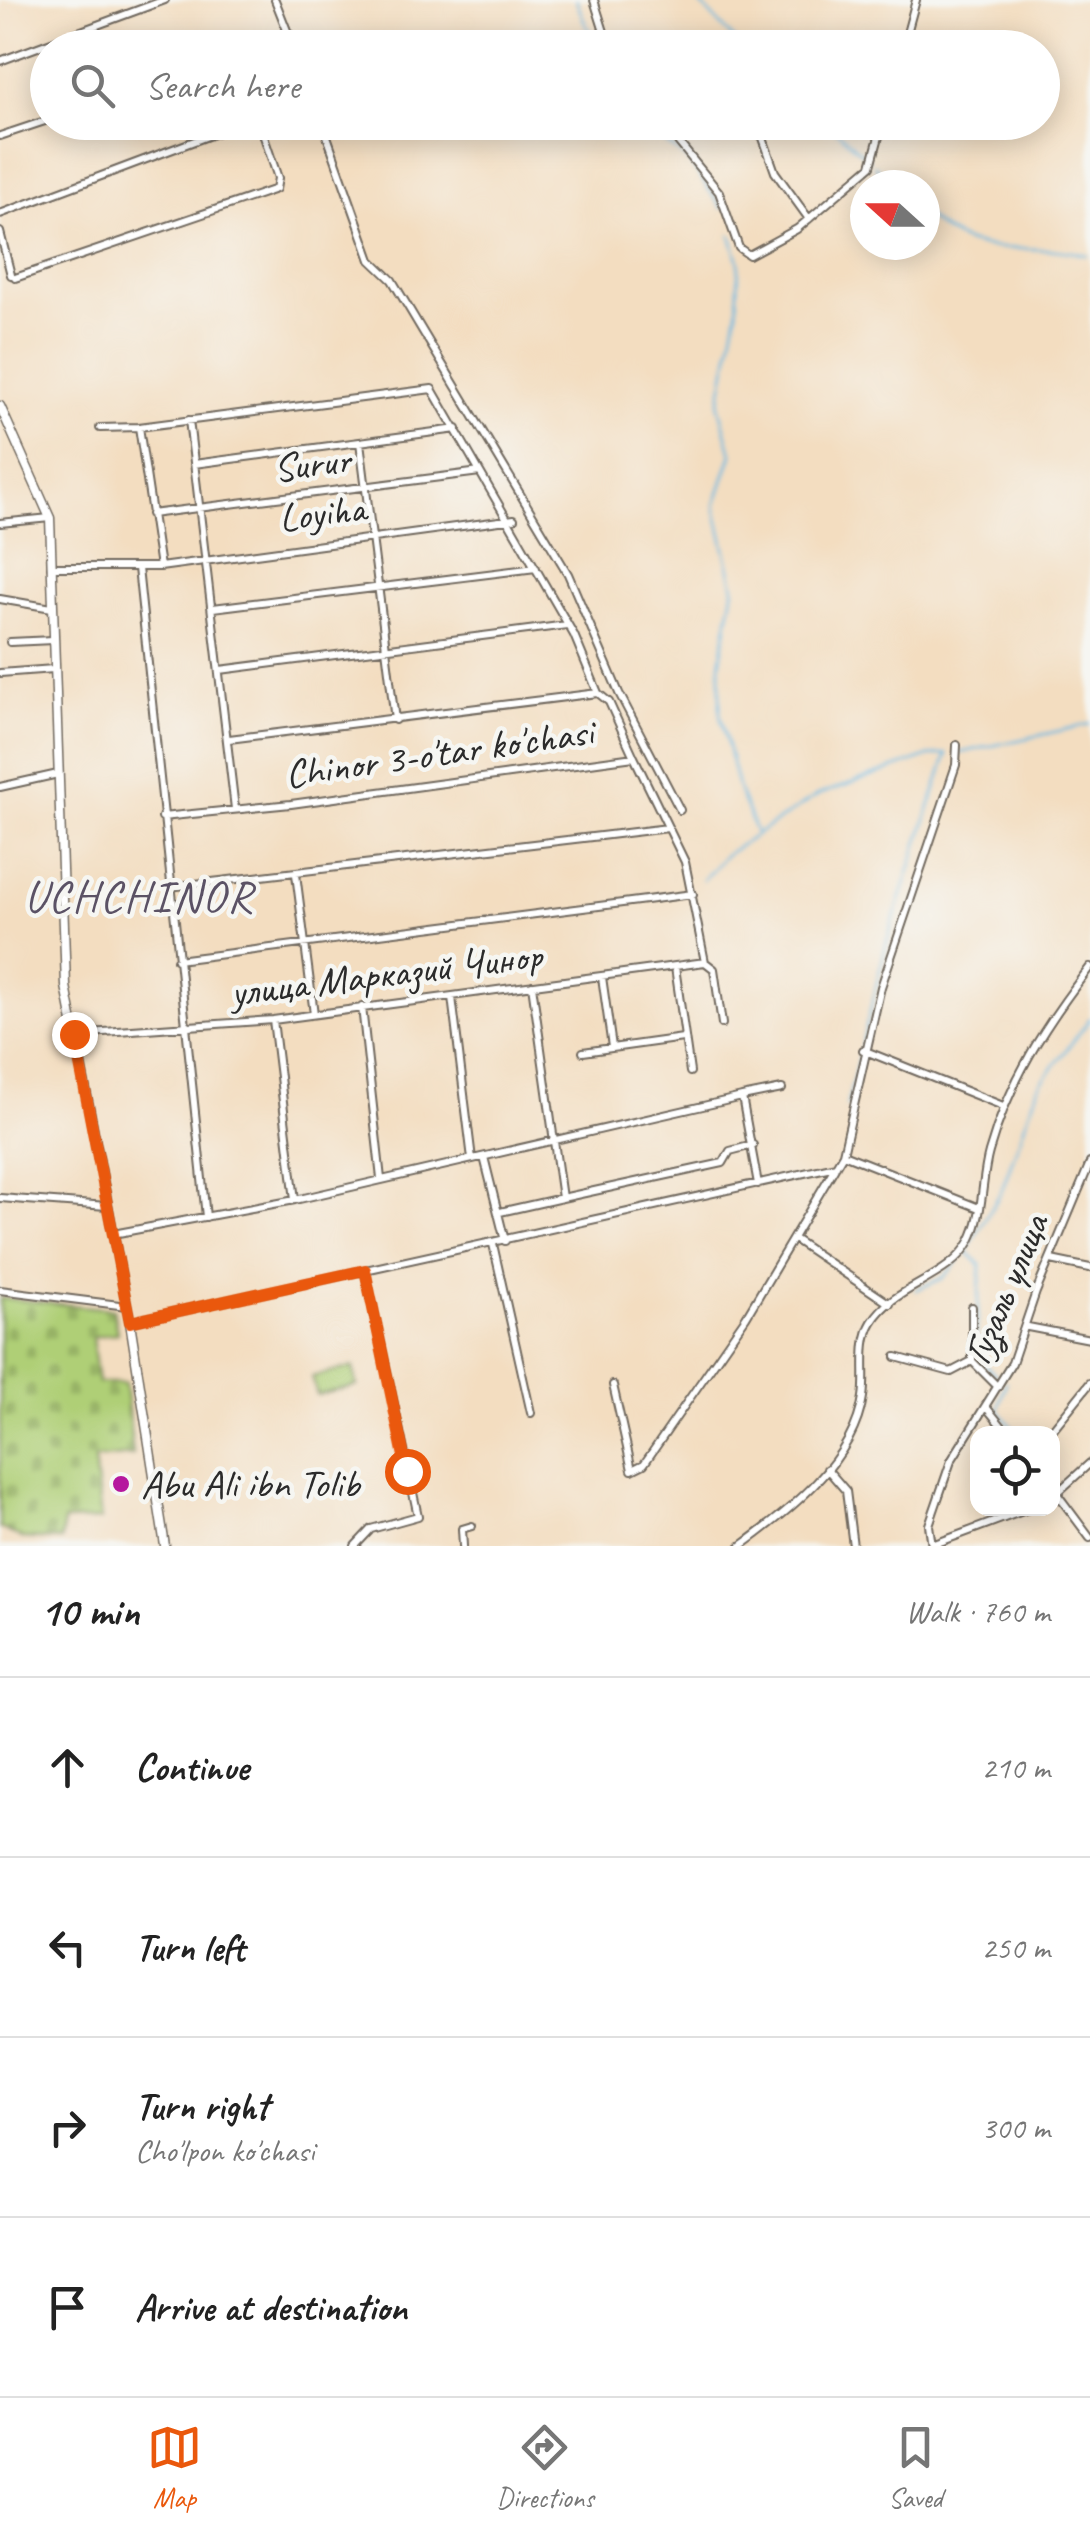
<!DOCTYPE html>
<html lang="en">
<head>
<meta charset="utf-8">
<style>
	body { margin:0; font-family:Caveat,sans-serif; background:#f6f6f6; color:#222 }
	.controls { position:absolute; right:30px; bottom:30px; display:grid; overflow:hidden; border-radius:20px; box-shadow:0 5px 25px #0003 }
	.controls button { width:90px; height:90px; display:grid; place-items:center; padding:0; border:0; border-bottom:2px solid #e0e0e0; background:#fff; color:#222; font:50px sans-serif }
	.compass { position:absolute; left:850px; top:170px; width:90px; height:90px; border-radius:50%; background:#fff; box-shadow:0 5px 25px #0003; rotate:291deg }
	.stop { position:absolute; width:30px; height:30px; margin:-22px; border:8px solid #ea580c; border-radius:50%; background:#fff }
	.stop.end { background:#ea580c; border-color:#fff; box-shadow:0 2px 10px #0008 }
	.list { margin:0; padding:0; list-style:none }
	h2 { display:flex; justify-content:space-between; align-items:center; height:130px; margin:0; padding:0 40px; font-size:42px }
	h2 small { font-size:32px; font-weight:400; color:#767676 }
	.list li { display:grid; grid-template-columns:65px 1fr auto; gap:30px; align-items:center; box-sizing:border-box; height:180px; padding:0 40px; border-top:2px solid #e0e0e0 }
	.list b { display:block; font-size:38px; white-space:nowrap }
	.list p { margin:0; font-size:32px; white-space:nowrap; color:#767676 }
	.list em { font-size:32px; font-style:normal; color:#767676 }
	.icon { flex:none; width:55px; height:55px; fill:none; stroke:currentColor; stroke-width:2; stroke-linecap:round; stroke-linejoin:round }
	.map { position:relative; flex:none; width:1090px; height:1546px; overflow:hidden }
	.search { position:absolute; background:#fff; box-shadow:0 5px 25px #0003; left:30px; right:30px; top:30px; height:110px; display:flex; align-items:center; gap:25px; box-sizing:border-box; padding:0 35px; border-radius:55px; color:#767676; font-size:38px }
	.sheet { height:850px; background:#fff }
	nav { display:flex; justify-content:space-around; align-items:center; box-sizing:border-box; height:140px; border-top:2px solid #e0e0e0; background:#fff; font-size:28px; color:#767676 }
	nav a { display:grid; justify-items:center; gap:5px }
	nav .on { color:#ea580c }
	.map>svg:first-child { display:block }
	.cemetery { fill:url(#cemetery-stones); stroke:#6d7d50; stroke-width:2.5 }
	.pitch { fill:#afcf76; stroke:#6d7d50; stroke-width:2.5 }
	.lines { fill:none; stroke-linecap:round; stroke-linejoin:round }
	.stream { stroke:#66b8e1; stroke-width:2.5 }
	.minor-casing { stroke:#71695f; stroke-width:10 }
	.secondary-casing { stroke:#71695f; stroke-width:11 }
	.minor { stroke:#fff; stroke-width:6 }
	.secondary { stroke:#fff; stroke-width:8 }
	.route { stroke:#ea580c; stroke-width:12 }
	.poi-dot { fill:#b5179e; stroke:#f6f6f2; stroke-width:4 }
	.labels { text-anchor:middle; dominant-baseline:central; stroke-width:9; stroke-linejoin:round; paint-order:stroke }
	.street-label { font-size:40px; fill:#2b2b2b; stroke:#f6f6f2 }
	.poi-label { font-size:40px; fill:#2b2b2b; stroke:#f6f6f2; text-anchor:start }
	.quarter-label { font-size:45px; letter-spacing:2.5px; fill:#5b5265; stroke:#f6f6f2 }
</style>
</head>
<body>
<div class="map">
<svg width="1090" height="1546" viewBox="0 0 1090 1546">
	<defs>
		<pattern id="cemetery-stones" width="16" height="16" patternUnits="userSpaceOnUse" patternTransform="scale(2.5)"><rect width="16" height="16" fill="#afcf76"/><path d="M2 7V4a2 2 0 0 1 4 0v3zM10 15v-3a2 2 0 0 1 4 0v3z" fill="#97b266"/></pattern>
	</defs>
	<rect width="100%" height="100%" fill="#f6f6f2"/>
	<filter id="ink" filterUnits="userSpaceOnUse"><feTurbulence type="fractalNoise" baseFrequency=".01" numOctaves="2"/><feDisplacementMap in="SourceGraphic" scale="20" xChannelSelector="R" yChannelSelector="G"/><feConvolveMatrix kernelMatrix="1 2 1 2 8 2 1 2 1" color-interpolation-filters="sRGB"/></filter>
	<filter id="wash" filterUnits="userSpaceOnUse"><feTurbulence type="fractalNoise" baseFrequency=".0048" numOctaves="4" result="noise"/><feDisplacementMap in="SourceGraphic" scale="40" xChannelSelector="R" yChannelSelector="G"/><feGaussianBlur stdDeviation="2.25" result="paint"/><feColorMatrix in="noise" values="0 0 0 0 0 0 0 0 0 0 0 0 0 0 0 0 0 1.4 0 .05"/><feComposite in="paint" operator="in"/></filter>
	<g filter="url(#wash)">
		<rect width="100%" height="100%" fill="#f3ddc0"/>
		<!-- cemetery -->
		<path class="cemetery" d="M0 1298 113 1309 117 1333 92 1337 98 1383H125L133 1455 94 1459 101 1520 64 1521 61 1540 22 1538 0 1528Z"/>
		<!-- pitch -->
		<path class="pitch" d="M353 1367 357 1386 317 1395 312 1377Z"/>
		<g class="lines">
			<!-- stream -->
			<path class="stream" d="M576 0 587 28 606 48
				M697 0 742 48
				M650 122 656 135 689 161 722 208
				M827 122 869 160
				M875 166 894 185
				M925 215C977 266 1023 239 1087 255
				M731 235 739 262 737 313 719 406 732 454 715 505 734 587 720 664V714L739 791 757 835
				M960 753 1090 724
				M703 880 725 855 818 795 929 756 947 754 887 941 847 1106
				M915 1290 943 1278 959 1260
				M996 1375 979 1360 976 1338 981 1265 966 1251 1001 1192 1038 1087 1090 1019
				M1006 1382 998 1410 1018 1434"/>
		</g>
	</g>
	<g filter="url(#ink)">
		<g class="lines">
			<defs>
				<path id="minor" d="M275 0 294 48
					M594 0 605 35 616 48
					M245 48 289 33
					M903 48 916 0
					M0 61 165 0
					M322 122 371 260 392 280 568 574 619 693 680 810
					M662 122 719 192 739 248 749 255 797 229 871 166 883 122
					M749 122 763 138 775 172 809 219
					M0 136 48 120
					M0 214 245 122
					M0 232 11 275
					M15 278 276 189 278 178 259 122
					M189 420 235 809
					M139 427 160 567
					M100 428 139 427 432 389 574 635 598 693 609 702 634 757
					M360 442 395 720
					M194 464 457 429
					M151 514 480 472
					M0 523 50 518
					M51 567H160L514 519
					M138 568 206 1217
					M0 599 52 608
					M213 608 536 568
					M10 642 53 640
					M220 670 567 625
					M0 673 54 669
					M229 739 598 693
					M0 787 58 774
					M162 817 291 804 634 757 685 862 705 962 714 969 722 1024
					M296 874 314 1014
					M169 887 668 828
					M177 960 693 894
					M675 967 690 1072
					M602 977 612 1047
					M452 997 472 1159
					M362 1007 381 1179
					M273 1020 295 1200
					M75 1034 273 1020 705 962
					M863 1050 1003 1106
					M583 1052 683 1038
					M742 1097 782 1089
					M843 1154 979 1208
					M484 1157 505 1241
					M0 1198 107 1206
					M562 1198 723 1163 730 1151 753 1145
					M500 1212 562 1198 532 985
					M113 1234 295 1200 742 1097 758 1184
					M794 1239 890 1304
					M493 1244 531 1413
					M1051 1260 1090 1268
					M0 1290 127 1306
					M972 1307V1361L998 1387
					M130 1322 836 1166
					M1028 1327 1090 1339
					M896 1357 951 1372 972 1361
					M613 1385 632 1470 644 1464 746 1317 843 1154 881 987 956 765 957 745
					M986 1407 1008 1434
					M1049 1434 1090 1383
					M827 1469 846 1491 853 1546
					M1052 1487 1090 1538
					M1057 1493 1090 1463
					M932 1545 1031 1508
					M355 1546 371 1529 418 1516 365 1270
					M463 1546 462 1529 472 1526
					M741 1546C789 1511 854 1461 863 1397 867 1374 859 1343 872 1322 894 1285 949 1280 970 1241 984 1214 981 1180 989 1152 1009 1081 1045 1025 1090 967
					M932 1546 929 1525 951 1461 1012 1363 1036 1292 1090 1163"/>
				<path id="secondary" d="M0 406 50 518 66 986 130 1322 165 1546"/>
			</defs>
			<!-- minor casing -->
			<use href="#minor" class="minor-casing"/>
			<!-- secondary casing -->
			<use href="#secondary" class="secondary-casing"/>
			<!-- minor -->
			<use href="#minor" class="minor"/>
			<!-- secondary -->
			<use href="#secondary" class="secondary"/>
		</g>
	</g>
	<g class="lines" filter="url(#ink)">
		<!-- route -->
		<path class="route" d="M74 1034 130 1322 365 1270 407 1471"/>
	</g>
	<!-- markers -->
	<circle class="poi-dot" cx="121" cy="1484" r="10"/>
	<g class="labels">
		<!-- street labels -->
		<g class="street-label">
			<text transform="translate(312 464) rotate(-7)">Surur</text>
			<text transform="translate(322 513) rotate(-7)">Loyiha</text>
			<text transform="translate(439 753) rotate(-8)">Chinor 3-o'tar ko'chasi</text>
			<text transform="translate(386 974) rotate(-7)">улица Марказий Чинор</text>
			<text transform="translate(1006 1289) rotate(-67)">Гузаль улица</text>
		</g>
		<!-- poi labels -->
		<g class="poi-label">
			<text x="141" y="1484">Abu Ali ibn Tolib</text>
		</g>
		<!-- quarter labels -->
		<g class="quarter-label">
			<text x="139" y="896">UCHCHINOR</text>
		</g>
	</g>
</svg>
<div class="controls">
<button><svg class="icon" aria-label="locate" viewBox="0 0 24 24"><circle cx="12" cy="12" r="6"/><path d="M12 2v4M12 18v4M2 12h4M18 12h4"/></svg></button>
</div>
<svg class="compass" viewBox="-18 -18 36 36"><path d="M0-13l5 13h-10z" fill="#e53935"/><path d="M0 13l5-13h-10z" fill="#767676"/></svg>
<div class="stop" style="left:407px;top:1471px"></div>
<div class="stop end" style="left:74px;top:1034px"></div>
<div class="search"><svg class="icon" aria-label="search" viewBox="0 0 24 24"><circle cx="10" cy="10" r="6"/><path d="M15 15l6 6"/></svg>Search here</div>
</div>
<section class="sheet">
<h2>10 min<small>Walk · 760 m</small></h2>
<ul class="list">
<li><svg class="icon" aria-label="ahead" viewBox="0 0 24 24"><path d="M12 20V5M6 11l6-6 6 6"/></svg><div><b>Continue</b></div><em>210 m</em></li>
<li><svg class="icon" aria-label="left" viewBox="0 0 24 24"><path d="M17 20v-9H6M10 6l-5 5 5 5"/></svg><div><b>Turn left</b></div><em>250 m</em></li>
<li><svg class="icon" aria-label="right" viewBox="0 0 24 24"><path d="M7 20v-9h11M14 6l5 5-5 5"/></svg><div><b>Turn right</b><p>Cho'lpon ko'chasi</p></div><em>300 m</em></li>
<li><svg class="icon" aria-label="arrive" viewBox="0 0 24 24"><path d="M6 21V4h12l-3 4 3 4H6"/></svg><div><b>Arrive at destination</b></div></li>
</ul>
</section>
<nav>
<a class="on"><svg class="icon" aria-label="map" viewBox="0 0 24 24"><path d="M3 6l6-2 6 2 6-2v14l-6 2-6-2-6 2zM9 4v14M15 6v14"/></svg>Map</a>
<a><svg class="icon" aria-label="directions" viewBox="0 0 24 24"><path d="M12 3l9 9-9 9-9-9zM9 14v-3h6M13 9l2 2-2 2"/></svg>Directions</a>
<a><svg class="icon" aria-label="saved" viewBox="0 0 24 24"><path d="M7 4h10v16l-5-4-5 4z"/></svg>Saved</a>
</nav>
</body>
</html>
